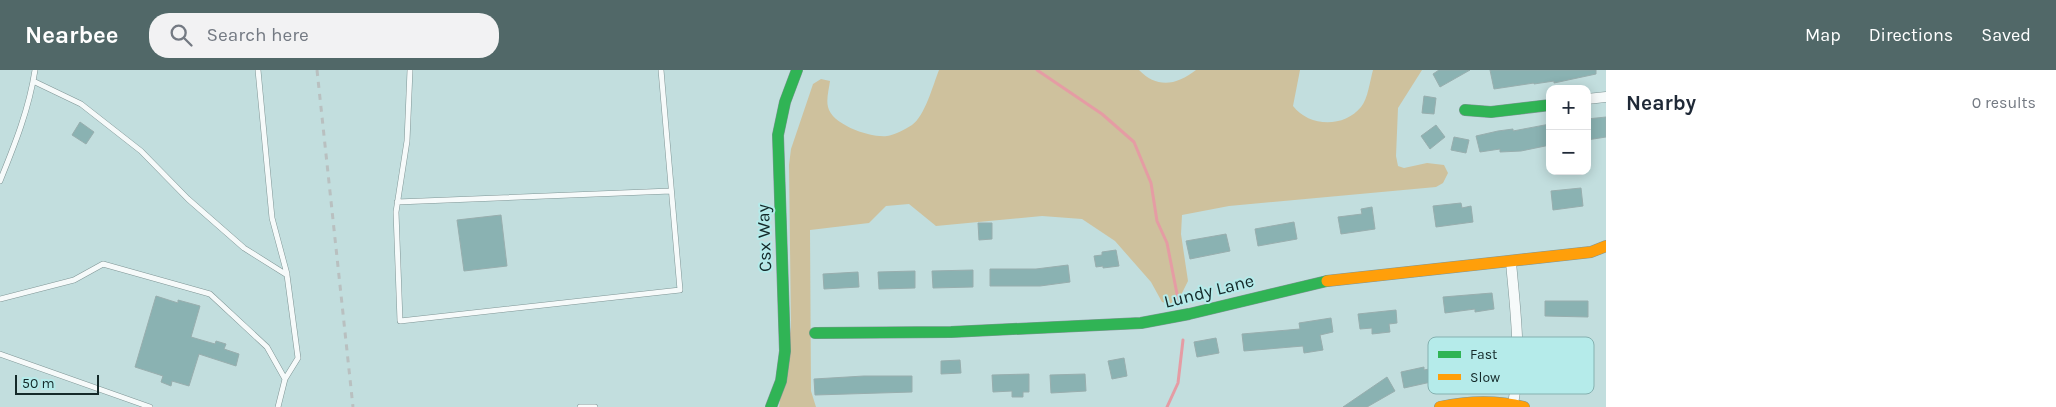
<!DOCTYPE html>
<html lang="en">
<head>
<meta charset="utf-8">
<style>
	body { margin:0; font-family:Karla,sans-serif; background:#f2f2f3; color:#1f2937 }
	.controls { position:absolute; right:15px; top:15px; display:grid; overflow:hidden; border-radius:10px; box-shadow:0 2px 12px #0003 }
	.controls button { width:45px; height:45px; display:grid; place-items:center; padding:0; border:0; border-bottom:1px solid #e0e1e3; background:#fff; color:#1f2937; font:25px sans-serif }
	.scale { position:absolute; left:15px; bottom:12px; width:84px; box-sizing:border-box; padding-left:5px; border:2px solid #142929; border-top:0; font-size:14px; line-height:18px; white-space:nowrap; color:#142929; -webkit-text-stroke:4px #b5ebea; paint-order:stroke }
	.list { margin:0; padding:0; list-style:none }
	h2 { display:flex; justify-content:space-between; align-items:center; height:65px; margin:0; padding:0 20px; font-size:21px }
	h2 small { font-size:16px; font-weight:400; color:#747a83 }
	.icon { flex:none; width:28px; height:28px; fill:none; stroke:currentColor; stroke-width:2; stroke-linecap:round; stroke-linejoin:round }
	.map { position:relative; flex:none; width:1606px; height:337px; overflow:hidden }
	header { display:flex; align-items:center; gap:30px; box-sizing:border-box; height:70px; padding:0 25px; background:#516868; color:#fff }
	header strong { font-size:24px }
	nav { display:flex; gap:28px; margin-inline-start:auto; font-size:18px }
	.search { width:350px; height:45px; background:#f2f2f3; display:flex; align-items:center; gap:12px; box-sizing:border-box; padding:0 18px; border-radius:20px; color:#747a83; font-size:19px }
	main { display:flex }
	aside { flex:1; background:#fff }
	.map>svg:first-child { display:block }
	.green { fill:#cec19d }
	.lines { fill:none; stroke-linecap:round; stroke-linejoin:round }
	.stream { stroke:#e59ca4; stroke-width:3 }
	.building { fill:#8ab2b2; stroke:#98aeae }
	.lane-casing { stroke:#7f9595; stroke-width:6 }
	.street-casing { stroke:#7f9595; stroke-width:11 }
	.fast-casing { stroke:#7f9595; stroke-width:12 }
	.slow-casing { stroke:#7f9595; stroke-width:12 }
	.lane { stroke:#f6fafa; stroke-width:5 }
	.street { stroke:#f6fafa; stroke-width:10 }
	.fast { stroke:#30b455; stroke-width:11 }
	.slow { stroke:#ff9f0a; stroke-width:11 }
	.rail { stroke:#b9c0c0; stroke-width:3; stroke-dasharray:6 6; stroke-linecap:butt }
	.labels { text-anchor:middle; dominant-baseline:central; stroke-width:4; stroke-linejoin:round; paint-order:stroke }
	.street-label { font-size:18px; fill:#142929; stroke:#b5ebea }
	.key { fill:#b5ebea; stroke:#85b1b0; stroke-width:1 }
	.key-label { font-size:14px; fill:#142929 }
</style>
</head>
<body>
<header>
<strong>Nearbee</strong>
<div class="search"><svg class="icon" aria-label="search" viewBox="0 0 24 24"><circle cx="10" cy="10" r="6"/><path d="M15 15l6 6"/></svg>Search here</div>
<nav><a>Map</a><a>Directions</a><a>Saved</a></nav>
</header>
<main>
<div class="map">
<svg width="1606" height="337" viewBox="0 0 1606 337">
	<rect width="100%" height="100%" fill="#c2dede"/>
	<!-- green -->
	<path class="green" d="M939 0H1139C1157 19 1177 15 1196 0H1300L1293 36C1309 57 1344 58 1361 37 1368 29 1370 10 1373 0H1422L1398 38 1396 86 1398 96 1404 98 1427 93 1444 95 1448 103 1443 113 1436 117 1229 136 1182 145 1181 164 1188 211 1181 225 1170 234 1162 232 1151 212 1115 171 1082 149 1042 146 936 156 909 134 886 136 869 153 810 160 811 321 816 337H779L791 257 789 95 791 79 813 14 821 9 830 11C829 19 826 29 828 37 832 55 871 68 887 66 894 65 906 59 912 55 925 46 933 15 939 0Z"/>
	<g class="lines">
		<!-- stream -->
		<path class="stream" d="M1037 0 1102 44 1134 72 1151 113 1157 151 1167 173 1179 234
			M1167 337 1178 313 1183 270"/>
	</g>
	<!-- building -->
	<path class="building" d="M1439 0H1470L1440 17 1433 4Z
		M1490 0H1596V4L1554 13V11L1534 14V13L1494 19Z
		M1424 26 1436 28 1434 44 1422 43Z
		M1606 47V67L1587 70V49Z
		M80 52 94 62 86 74 72 65Z
		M1550 54V75L1521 81 1500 82V79L1480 82 1476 66 1498 61 1513 59V61Z
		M1436 55 1445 67 1430 79 1421 66Z
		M1454 67 1469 70 1466 83 1451 80Z
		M1581 118 1583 136 1553 140 1551 121Z
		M1461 133 1462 138 1471 136 1473 152 1436 157 1433 136Z
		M1372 137 1375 159 1341 164 1338 147 1362 144 1361 139Z
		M501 145 507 196 464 201 457 150Z
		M1294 152 1297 169 1258 176 1255 159Z
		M978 153H992V169L979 170Z
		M1226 164 1230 181 1190 189 1186 171Z
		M1116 180 1119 196 1103 198V196L1096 197 1094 186 1102 185V182Z
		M1068 195 1070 212 1040 216H990V199H1036Z
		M973 200V217L933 218 932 201Z
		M915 201V218L879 219 878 202Z
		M858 202 859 217 824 219 823 204Z
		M1492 223 1494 239 1475 242V239L1445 243 1443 227Z
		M156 226 178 233V230L200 236 191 267 215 274 216 271 226 274 224 279 239 284 236 296 199 284 189 316 172 311 171 316 161 312 163 306 135 297Z
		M1545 231H1588V247L1545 246Z
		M1396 240 1397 253 1389 254 1390 262 1372 264V258L1360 259 1358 244Z
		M1331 248 1333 262 1320 265 1323 280 1304 283 1303 276 1244 281 1242 264 1300 259 1299 253Z
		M1216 268 1219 283 1197 287 1194 272Z
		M1124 288 1127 306 1112 309 1108 291Z
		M1493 289 1495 305 1474 308 1473 306 1440 312V310L1404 318 1401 302 1424 297V300L1460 293V294Z
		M960 290 961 303 941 304V291Z
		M1029 304V322H1023V327H1012V321L993 322 992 305Z
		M1085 304 1086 321 1051 323 1050 305Z
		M864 306H912V322L815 325 814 309Z
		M1387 307 1395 321 1367 337H1343Z"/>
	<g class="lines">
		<defs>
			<path id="lane" d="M258 0 272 148 287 204
				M410 0 407 71 396 142 400 251 680 220 661 0
				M33 11 81 34 141 81 188 129 244 178 287 205 298 288 285 309
				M0 111C15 74 29 39 35 0
				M397 132 671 121
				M0 229 74 210 103 194 210 224 267 277 285 309 278 337
				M0 284 150 337
				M580 337H595"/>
			<path id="street" d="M1587 29 1606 27
				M1511 192C1515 239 1522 287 1513 334"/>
			<path id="fast" d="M1465 40 1491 42 1550 35
				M815 263 951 262 1141 253 1189 244 1327 211
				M771 337 781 311 785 281 778 65 785 32 797 0"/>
			<path id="slow" d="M1327 211 1591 182 1606 176
				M1440 337C1468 331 1496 330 1524 337"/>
		</defs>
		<!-- lane casing -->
		<use href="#lane" class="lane-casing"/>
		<!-- street casing -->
		<use href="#street" class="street-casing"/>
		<!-- fast casing -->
		<use href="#fast" class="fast-casing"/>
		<!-- slow casing -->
		<use href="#slow" class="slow-casing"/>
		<!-- lane -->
		<use href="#lane" class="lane"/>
		<!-- street -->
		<use href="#street" class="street"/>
		<!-- fast -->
		<use href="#fast" class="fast"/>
		<!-- slow -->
		<use href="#slow" class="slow"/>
		<!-- rail -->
		<path class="rail" d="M317 0 353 337"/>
	</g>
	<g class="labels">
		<!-- street labels -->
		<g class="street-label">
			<text transform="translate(764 168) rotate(-92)">Csx Way</text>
			<text transform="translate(1209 221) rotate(-14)">Lundy Lane</text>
		</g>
	</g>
	<!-- legend -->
	<rect x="1428" y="267" width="166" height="57" rx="8" class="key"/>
	<rect x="1438" y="281" width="23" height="7" fill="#30b455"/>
	<rect x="1438" y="304" width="23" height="6" fill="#ff9f0a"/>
	<g class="key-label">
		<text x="1470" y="289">Fast</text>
		<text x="1470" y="312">Slow</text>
	</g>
</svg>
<div class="controls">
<button>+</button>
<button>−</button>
</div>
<div class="scale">50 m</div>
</div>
<aside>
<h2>Nearby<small>0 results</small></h2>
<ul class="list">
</ul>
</aside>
</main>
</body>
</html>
